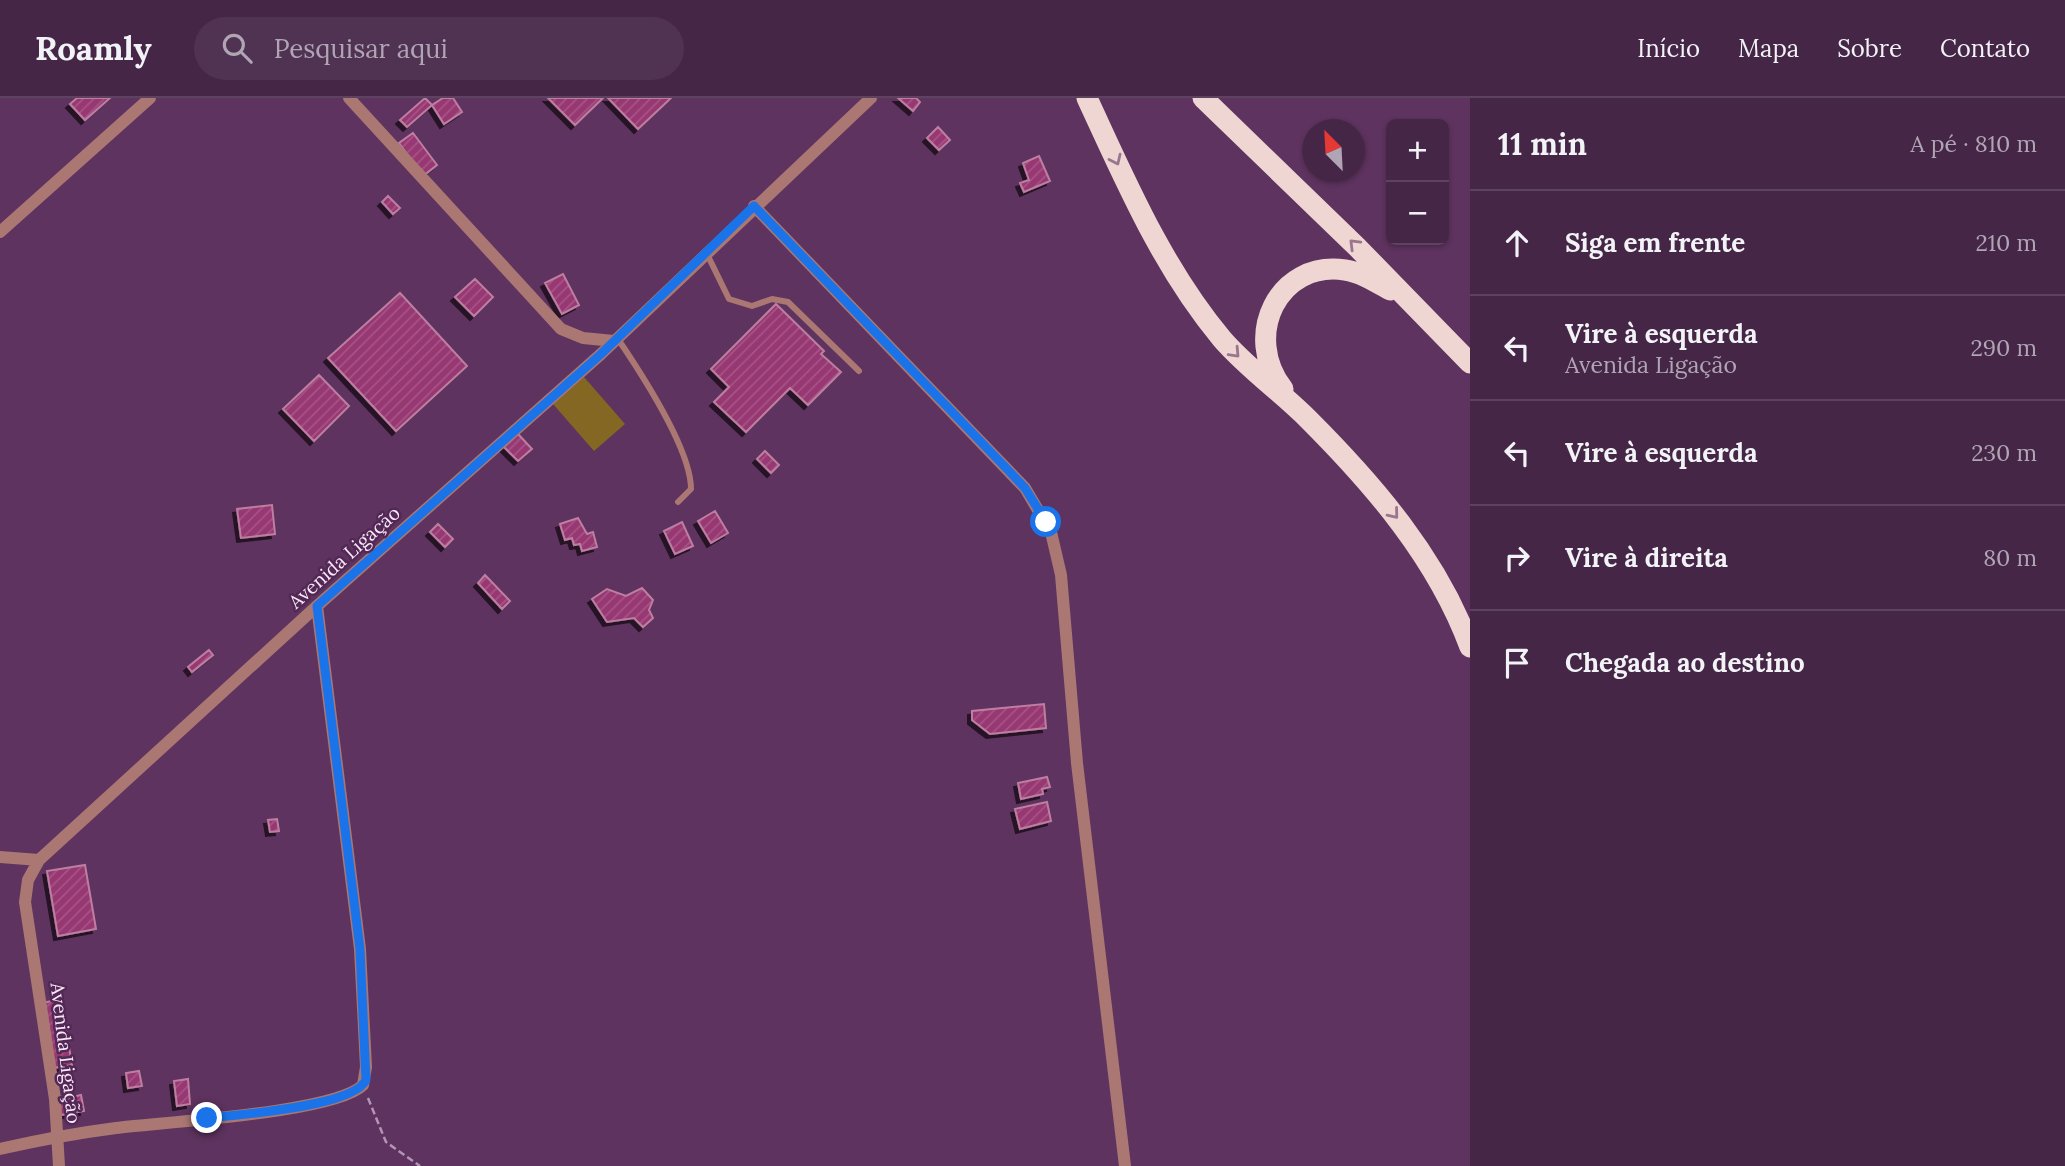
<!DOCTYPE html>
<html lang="pt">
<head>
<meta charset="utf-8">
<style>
	body { margin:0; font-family:Lora,serif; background:#503252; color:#f1f3f6 }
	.controls { position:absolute; right:21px; top:21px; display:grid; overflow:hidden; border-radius:10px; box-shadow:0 2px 5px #0004 }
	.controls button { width:63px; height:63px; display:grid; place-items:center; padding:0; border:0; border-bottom:2px solid #5e4360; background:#462647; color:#f1f3f6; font:35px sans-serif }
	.compass { position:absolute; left:1302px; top:21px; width:63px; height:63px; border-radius:50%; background:#462647; box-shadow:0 2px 5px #0004; rotate:336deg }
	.stop { position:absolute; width:21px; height:21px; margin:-16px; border:5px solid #1a73e8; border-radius:50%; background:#fff }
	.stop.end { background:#1a73e8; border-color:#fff; box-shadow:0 2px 7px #0008 }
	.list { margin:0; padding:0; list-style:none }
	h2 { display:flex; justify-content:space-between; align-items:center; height:91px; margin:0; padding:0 28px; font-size:30px }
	h2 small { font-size:23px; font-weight:400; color:#b0a5b4 }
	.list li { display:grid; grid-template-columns:46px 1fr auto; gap:21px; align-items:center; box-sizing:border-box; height:105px; padding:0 28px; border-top:2px solid #5e4360 }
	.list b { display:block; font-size:26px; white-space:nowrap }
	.list p { margin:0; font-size:23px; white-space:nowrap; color:#b0a5b4 }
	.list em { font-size:23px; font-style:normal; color:#b0a5b4 }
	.icon { flex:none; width:38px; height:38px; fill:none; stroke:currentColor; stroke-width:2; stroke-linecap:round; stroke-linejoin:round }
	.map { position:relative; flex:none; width:1470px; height:1068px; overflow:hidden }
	header { display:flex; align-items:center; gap:42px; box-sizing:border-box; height:98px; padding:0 35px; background:#462647; border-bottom:2px solid #5e4360 }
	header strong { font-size:33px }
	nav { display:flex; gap:38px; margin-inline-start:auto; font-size:24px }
	.search { width:490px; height:63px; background:#503252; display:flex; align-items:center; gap:18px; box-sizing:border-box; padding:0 24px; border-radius:38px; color:#b0a5b4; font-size:26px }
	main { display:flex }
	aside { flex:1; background:#462647 }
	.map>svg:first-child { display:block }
	.park { fill:#836723 }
	.building { fill:url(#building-hatch); stroke:#bd7ea1; stroke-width:2; filter:url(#shadow) }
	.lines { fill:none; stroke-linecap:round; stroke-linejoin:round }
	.path { stroke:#b394b4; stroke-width:2.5; stroke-dasharray:7 3.5; stroke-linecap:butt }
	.lane { stroke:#aa7772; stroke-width:6 }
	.street { stroke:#aa7772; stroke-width:12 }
	.highway { stroke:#efd6d3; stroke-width:21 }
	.oneway { stroke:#99768d }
	.route { stroke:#1a73e8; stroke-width:9 }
	.labels { text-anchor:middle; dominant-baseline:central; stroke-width:5; stroke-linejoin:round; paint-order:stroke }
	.street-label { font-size:19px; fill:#fce7fc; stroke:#522854 }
</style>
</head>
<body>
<header>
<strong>Roamly</strong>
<div class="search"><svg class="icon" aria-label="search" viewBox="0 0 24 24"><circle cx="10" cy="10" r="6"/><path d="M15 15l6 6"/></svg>Pesquisar aqui</div>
<nav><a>Início</a><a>Mapa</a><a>Sobre</a><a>Contato</a></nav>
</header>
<main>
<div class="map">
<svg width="1470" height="1068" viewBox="0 0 1470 1068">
	<defs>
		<pattern id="building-hatch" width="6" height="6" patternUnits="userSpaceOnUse" patternTransform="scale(1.75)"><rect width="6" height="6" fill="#973772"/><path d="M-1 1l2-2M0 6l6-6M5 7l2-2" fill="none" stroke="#a65487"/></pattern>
		<filter id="shadow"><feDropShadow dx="-4" dy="4" stdDeviation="0" flood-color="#0009"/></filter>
	</defs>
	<rect width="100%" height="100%" fill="#5e335f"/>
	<!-- park -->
	<path class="park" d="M584 279 625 326 594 353 553 306Z"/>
	<!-- building -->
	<path class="building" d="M77 0H110L85 22 70 6Z
		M425 0 432 7 407 29 400 22Z
		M443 0H453L462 14 444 26 432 7Z
		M548 0H603L575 27Z
		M608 0H671L638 31Z
		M898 0H916L920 4 913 13Z
		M938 29 950 42 939 52 927 40Z
		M413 35 437 67 423 78 399 45Z
		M1039 58 1050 83 1024 94 1020 85 1029 82 1023 65Z
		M388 98 400 110 393 116 382 104Z
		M563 176 579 207 562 216 545 185Z
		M475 181 493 199 474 218 455 199Z
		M400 195 467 268 396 333 328 260Z
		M776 206 824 253 821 256 841 274 808 307 790 290 746 334 714 304 729 289 711 271Z
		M319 277 349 308 314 343 283 311Z
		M518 336 532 351 518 363 504 349Z
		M765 353 779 367 771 375 757 361Z
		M272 407 275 436 241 440 237 411Z
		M715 413 728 435 711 445 698 423Z
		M578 420 587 436 593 434 597 449 582 453 580 446 574 447 572 440 565 442 560 426Z
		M682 424 693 448 675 456 664 433Z
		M438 426 453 441 445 449 430 434Z
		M485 477 510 503 502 511 478 485Z
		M642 490 653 502 649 512 653 520 643 529 634 520 607 524 592 501 607 491 626 498Z
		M209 552 213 557 192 574 188 569Z
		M1044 606 1046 630 990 636 972 622V613Z
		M1047 679 1050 689 1042 691 1043 696 1021 701 1018 685Z
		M1047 704 1051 723 1020 731 1015 711Z
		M277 721 279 733 270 734 268 722Z
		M85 767 96 831 58 838 47 773Z
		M61 901 72 967 53 970 42 905Z
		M139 973 142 988 128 990 126 975Z
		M188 981 190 1006 177 1008 174 983Z
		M81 997 84 1013 61 1017 58 1002Z"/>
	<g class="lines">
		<!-- path -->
		<path class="path" d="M368 1000 386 1044 420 1068"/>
		<!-- lane -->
		<path class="lane" d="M707 156 729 201 752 208 772 201 788 204 859 273
			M618 241C641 275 691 352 691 391L678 404"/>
		<!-- street -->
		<path class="street" d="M349 0 561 231 583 240 614 243
			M754 108 1025 390 1051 434 1061 477 1077 665 1125 1068
			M0 134 150 0
			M0 759 39 762
			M0 1051C39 1042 77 1035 116 1030 163 1024 335 1015 363 987L366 969 360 851 317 508
			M59 1068 55 1001 25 804 28 782 39 762 317 508 601 256 871 0"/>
		<!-- highway -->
		<path class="highway" d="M1087 0C1126 84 1162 169 1222 241 1248 271 1280 293 1308 321 1374 387 1437 460 1470 549
			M1203 0 1357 149 1470 265
			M1283 291C1242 238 1278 162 1345 172 1360 174 1376 184 1390 192"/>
	</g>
	<!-- one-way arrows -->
	<defs><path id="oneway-chevron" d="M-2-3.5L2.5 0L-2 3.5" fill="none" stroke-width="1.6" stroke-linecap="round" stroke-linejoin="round" transform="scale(1.75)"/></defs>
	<g class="oneway">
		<use href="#oneway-chevron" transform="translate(1116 62) rotate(65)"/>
		<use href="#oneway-chevron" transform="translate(1354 146) rotate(-135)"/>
		<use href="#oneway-chevron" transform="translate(1235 255) rotate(47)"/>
		<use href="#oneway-chevron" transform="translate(1394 416) rotate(51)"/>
	</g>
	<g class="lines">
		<!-- route -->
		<path class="route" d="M207 1020C237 1017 353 1009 366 982L360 851 317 508 601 256 754 108 1008 372 1025 390 1046 424"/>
	</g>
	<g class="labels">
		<!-- street labels -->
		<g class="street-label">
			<text transform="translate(344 459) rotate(-42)">Avenida Ligação</text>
			<text transform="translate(66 955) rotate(83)">Avenida Ligação</text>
		</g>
	</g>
</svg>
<div class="controls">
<button>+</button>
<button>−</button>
</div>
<svg class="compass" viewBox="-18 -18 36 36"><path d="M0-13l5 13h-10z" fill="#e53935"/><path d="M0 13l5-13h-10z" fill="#b0a5b4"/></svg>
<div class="stop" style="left:1046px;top:424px"></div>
<div class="stop end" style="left:207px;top:1020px"></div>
</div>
<aside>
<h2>11 min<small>A pé · 810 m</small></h2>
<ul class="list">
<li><svg class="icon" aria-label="ahead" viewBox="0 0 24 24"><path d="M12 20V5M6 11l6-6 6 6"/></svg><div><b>Siga em frente</b></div><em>210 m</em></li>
<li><svg class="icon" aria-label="left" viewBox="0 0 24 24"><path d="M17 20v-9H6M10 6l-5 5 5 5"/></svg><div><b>Vire à esquerda</b><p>Avenida Ligação</p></div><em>290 m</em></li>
<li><svg class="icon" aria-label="left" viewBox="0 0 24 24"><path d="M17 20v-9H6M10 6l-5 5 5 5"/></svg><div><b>Vire à esquerda</b></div><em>230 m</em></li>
<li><svg class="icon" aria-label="right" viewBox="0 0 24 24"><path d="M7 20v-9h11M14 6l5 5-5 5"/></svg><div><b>Vire à direita</b></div><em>80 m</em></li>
<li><svg class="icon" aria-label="arrive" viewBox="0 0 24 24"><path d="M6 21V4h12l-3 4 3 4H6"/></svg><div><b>Chegada ao destino</b></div></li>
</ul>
</aside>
</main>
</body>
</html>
